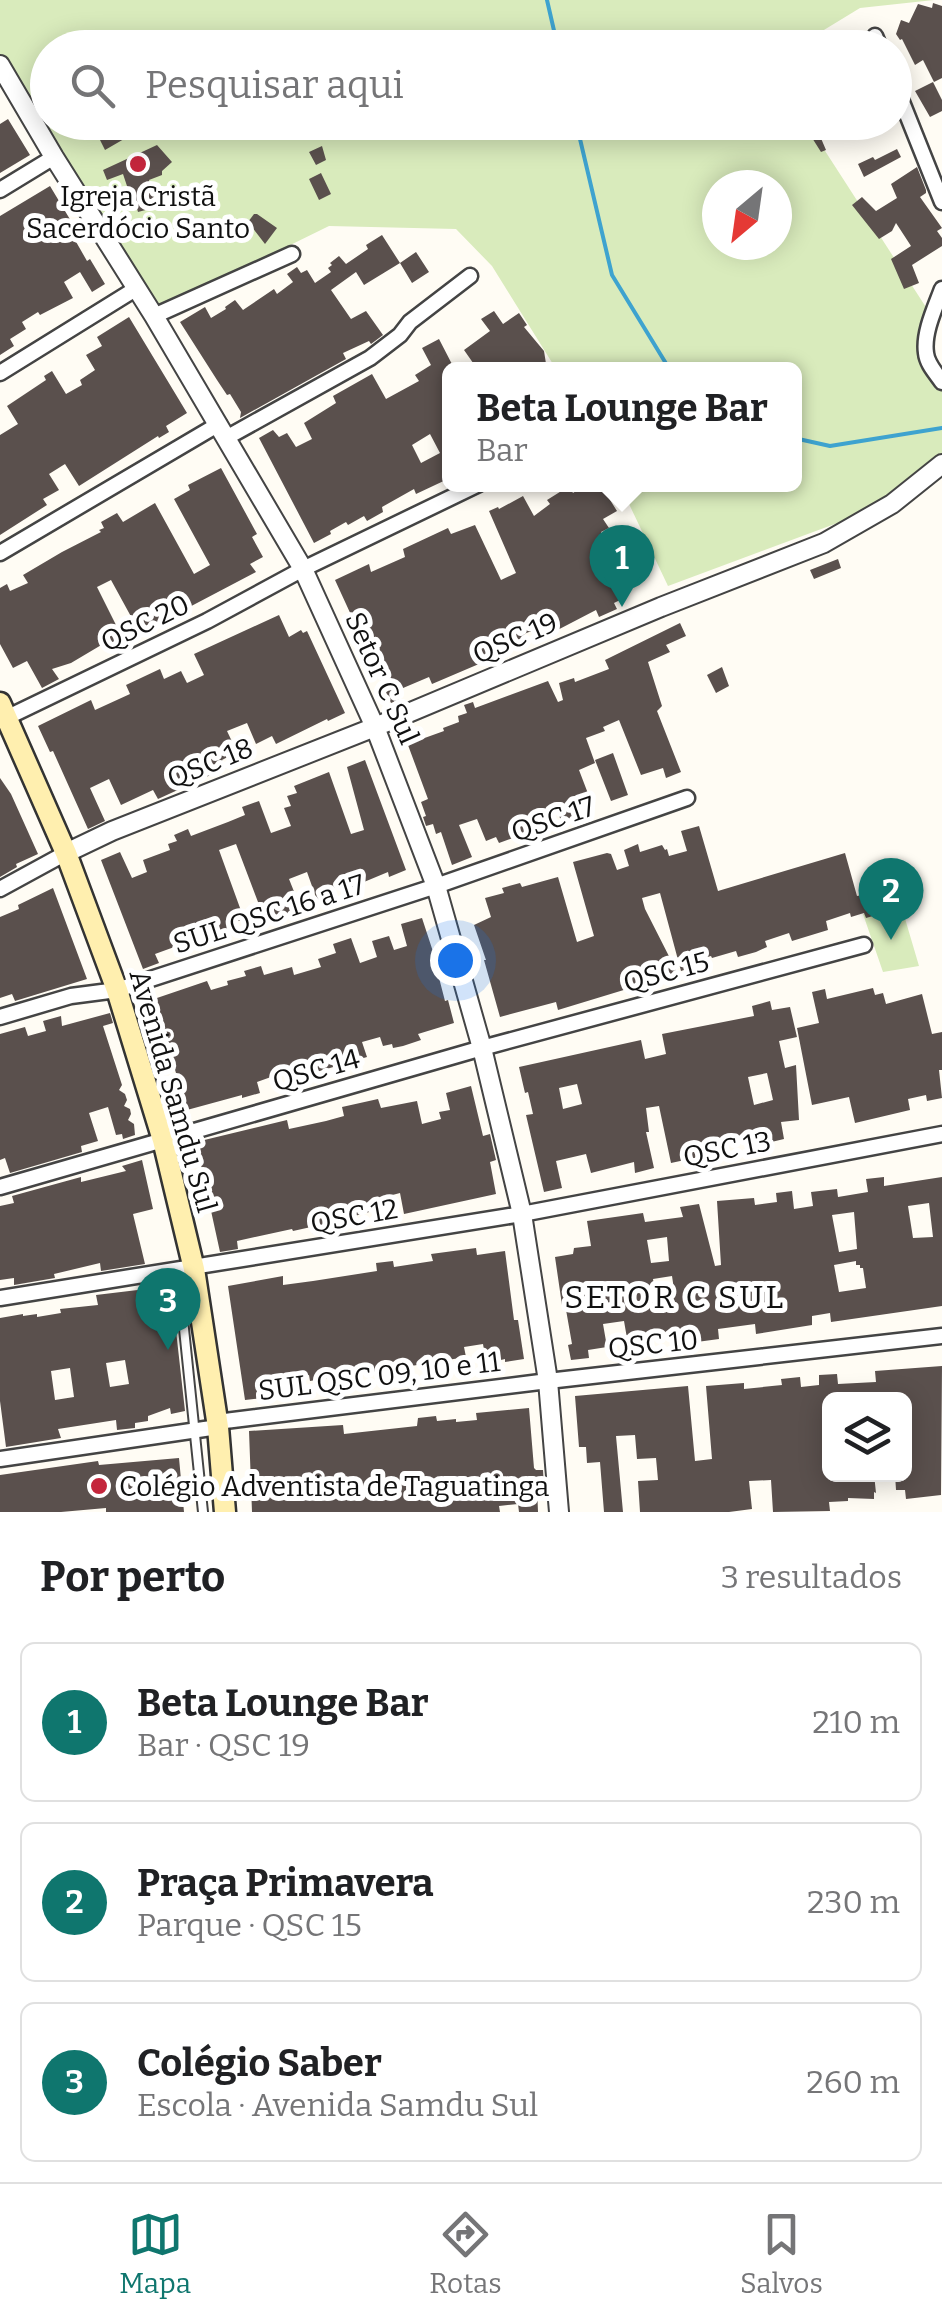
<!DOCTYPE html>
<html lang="pt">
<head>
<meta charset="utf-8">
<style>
	body { margin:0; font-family:Bitter,serif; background:#f6f6f6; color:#202124 }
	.controls { position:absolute; right:30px; bottom:30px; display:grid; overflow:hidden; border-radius:15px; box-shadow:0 5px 25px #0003 }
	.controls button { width:90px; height:90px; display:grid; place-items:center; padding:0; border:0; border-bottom:2px solid #e0e0e0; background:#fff; color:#202124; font:50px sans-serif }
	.compass { position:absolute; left:702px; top:170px; width:90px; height:90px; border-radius:50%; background:#fff; box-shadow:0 5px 25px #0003; rotate:209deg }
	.you { position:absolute; left:455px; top:960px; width:35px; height:35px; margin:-25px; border:8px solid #fff; border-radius:50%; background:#1a73e8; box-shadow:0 0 0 15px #1a73e833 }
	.badge { display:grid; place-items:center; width:65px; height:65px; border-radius:50%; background:#0f766e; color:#fff; font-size:32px; font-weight:700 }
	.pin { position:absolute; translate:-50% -82px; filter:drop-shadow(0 2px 5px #0008) }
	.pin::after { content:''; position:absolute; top:52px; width:35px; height:30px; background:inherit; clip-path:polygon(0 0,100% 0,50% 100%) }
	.popup { position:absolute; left:442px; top:362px; width:360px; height:130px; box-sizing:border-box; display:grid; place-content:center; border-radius:15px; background:#fff; filter:drop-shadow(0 2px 8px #0005); font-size:32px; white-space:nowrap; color:#757577 }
	.popup b { font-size:38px; color:#202124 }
	.popup::after { content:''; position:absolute; left:50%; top:100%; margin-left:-20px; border:20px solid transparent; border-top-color:#fff }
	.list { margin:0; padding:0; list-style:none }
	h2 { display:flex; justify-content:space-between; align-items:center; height:130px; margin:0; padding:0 40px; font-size:42px }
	h2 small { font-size:32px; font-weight:400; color:#757577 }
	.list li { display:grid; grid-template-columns:65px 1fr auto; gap:30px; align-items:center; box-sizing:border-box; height:160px; margin:0 20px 20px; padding:0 20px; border:2px solid #e0e0e0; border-radius:15px }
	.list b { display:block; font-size:38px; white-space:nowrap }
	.list p { margin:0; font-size:32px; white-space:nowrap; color:#757577 }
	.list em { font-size:32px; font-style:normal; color:#757577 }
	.icon { flex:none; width:55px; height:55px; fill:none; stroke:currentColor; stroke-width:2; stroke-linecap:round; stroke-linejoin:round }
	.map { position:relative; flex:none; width:942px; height:1512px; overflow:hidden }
	.search { position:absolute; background:#fff; box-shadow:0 5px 25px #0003; left:30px; right:30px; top:30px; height:110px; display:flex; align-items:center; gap:25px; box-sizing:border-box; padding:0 35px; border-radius:55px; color:#757577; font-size:38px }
	.sheet { height:670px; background:#fff }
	nav { display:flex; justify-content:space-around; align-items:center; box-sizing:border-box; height:140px; border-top:2px solid #e0e0e0; background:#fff; font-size:28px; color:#757577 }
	nav a { display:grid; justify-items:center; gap:5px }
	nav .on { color:#0f766e }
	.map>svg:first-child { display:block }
	.park { fill:#d9ebbc; fill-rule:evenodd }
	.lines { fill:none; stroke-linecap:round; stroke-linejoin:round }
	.stream { stroke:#3ea3cf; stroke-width:4 }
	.building { fill:#5a504d; fill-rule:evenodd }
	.service-casing { stroke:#444; stroke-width:12 }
	.minor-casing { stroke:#444; stroke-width:19 }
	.tertiary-casing { stroke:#444; stroke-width:22 }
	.secondary-casing { stroke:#333; stroke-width:25 }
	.service { stroke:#fff; stroke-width:8 }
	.minor { stroke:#fff; stroke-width:14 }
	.tertiary { stroke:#fff; stroke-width:18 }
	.secondary { stroke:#ffefaf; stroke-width:20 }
	.poi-dot { fill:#c4263c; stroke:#fff; stroke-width:4 }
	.labels { text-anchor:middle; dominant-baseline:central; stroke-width:10; stroke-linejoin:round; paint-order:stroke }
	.poi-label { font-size:28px; fill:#111; stroke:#fff }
	.street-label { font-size:28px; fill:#111; stroke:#fff }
	.quarter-label { font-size:32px; letter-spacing:2.5px; fill:#111; stroke:#fff }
</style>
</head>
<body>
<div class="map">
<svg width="942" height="1512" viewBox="0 0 942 1512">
	<rect width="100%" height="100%" fill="#fffcf4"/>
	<!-- park -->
	<path class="park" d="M0 0H934L860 8 796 47 48 48V122L807 123 931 315 919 350 942 385V460L894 502 668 586 620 485 794 484V370L556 369 492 266 456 229 329 226 156 311 0 58ZM717 185H777V245H717Z
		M901 905 919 966 883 972 863 914Z"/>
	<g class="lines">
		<!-- stream -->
		<path class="stream" d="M547 0 558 48
			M576 122 612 275 670 370
			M794 438 830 446 942 428"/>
	</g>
	<!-- building -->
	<path class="building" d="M933 3 942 6V78L934 82 923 60 915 65 902 39 900 40 896 34 901 20 909 23 918 4 932 8Z
		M858 31 866 48H822Z
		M933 82 942 100V111L930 117 915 91Z
		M8 119 30 155 0 173V124Z
		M802 122H814L826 150 821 152Z
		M117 124 124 139 105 150 97 134Z
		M157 145 172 162 162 171V175L149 180 157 207 138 212 131 188 128 189 123 174 107 180 103 170Z
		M322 146 326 160 316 165 309 152Z
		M897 149 901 157 864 177 858 164 873 157 875 160Z
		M917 167 926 190V193L920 197 942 228 937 231 942 238V246L912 265 919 283 904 289 891 259 911 246 896 223 892 231 879 239 852 205 862 197 876 211 897 198 891 184Z
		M321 173 331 194 319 200 309 179Z
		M50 186 80 236 75 240 87 261 90 259 105 284 92 292 80 272 64 282 73 298 40 315 38 312 22 322 26 329 10 339 14 346 0 355V216Z
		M254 214H257L277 228 265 244 248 222Z
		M382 235 400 263 364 285 356 272 331 290 351 319 366 311 383 335 371 344 369 341 343 353 346 359 240 418 241 412 230 394 227 395 217 380 180 322 205 307 211 318 226 309 225 307 235 300 243 310 274 289 277 294 293 282 287 274 297 267 301 273 307 270 315 283 331 272 328 268 332 265 330 263 339 256 346 264 368 249 366 245Z
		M416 252 429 272 412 283 400 263Z
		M494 311 503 324 519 313 527 325 524 327 544 351 547 370H478L464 350 490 331 481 319Z
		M129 317 187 413 166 426 169 432 159 438 158 436 79 486 65 464 49 474 59 490 43 499 47 505 0 535V435L18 424 7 406 46 380 44 376 52 371 66 394 82 385 80 380 95 370 86 355 102 346 97 337Z
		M439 339 455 370H450V478L416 494 414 489 382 507 383 512 367 521 364 516 348 525 346 522 330 531 331 534 314 543 259 438 273 430 279 437 287 433 296 447 312 439 304 423 336 403 333 396 372 374 386 399 419 381 415 375 431 365 422 348ZM430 434 440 453 421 463 412 445Z
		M221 468 257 534 252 537 263 557 250 564 256 572 140 633 111 580 97 587 125 643 108 652 103 644 71 663 52 669 59 679 42 688 27 661 13 668 0 644V588L7 584 10 591 28 583 23 575 62 552 101 532 99 530 104 528 101 522 117 513 123 522 155 503 194 574 210 565 174 499 190 490 188 485Z
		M586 484H600L617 511 603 519 609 528 601 532 628 596 614 603 617 609 599 617 596 610 546 636 544 626 524 634 528 642 500 655 432 684 429 677 396 691 400 699 391 703 368 653 361 657 355 645 363 641 335 580 369 564 371 572 405 557 403 549 448 528 451 534 475 525 501 580 516 573 489 511 498 507 499 509 523 496 534 516 550 504 547 500 563 490 570 488 573 493Z
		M838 559 841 568 814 579 810 570Z
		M279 615 289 637 301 630 303 633 307 631 345 713 328 721 327 719 276 744 272 736 256 744 247 723 227 731 237 752 222 760 226 768 158 799 153 790 121 805 109 779 90 788 105 821 88 829 53 751 50 752 38 726 91 700 95 710 130 694 126 685 160 669 164 679 181 671 187 683 204 675 194 654Z
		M680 623 686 636 666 645 670 652 648 662 662 706 657 711 681 772 666 778 663 768 641 775 619 720 603 727 605 731 586 738 595 763 579 770 592 804 575 811 576 816 561 822 558 811 537 819 541 828 499 843 496 837 486 841 477 819 459 825 472 857 452 865 441 832 436 834 433 824 426 826 423 817 426 816 421 802 428 799 405 737 416 733 419 740 444 731 443 728 459 722 458 716 467 713 464 705 473 702 475 708 548 681 558 702 563 700 559 683 574 678 575 682 609 669 605 660Z
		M722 667 729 686 716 693 707 675Z
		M613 753 628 795 611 801 595 760Z
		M365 760 406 870 389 877 388 872 352 887 350 882 333 888 336 896 318 903 307 872 289 879 301 909 266 923 236 844 219 850 244 919 227 925 230 935 213 942 210 934 155 954 159 963 143 969 101 860 120 852 132 878 147 872 143 860 170 850 168 844 177 841 174 835 188 829 191 836 228 822 245 815 242 807 259 801 271 833 291 826 284 808 291 806 287 796 297 793 294 786 329 772 351 834 364 830 347 767Z
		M0 778 11 794 38 854 16 864 17 867 0 877Z
		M699 826 718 891 845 853 857 896 873 893 877 904 880 903 883 913 866 918 864 913 851 917 850 913 826 921 828 930 792 941 789 933 765 941 767 947 756 952 738 957 736 951 712 958 711 956 688 962 690 968 681 971 660 893 642 898 645 909 677 972 673 975 558 1010 556 1002 500 1017 484 960H486L474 925 491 917 485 898 504 893 502 888 520 883 522 887 558 877 577 942 594 936 573 862 607 853 611 854 617 870 629 866 624 850 638 844 640 852 662 845 665 850 667 849 669 856 687 851 681 831Z
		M53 888 87 979 15 1001 12 994 0 998V917L19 909 18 905Z
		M422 918 440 973 438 974 445 1001 448 1000 454 1023 418 1034 421 1040 403 1046 393 1048 392 1044 383 1046 380 1037 362 1042 367 1057 313 1073 310 1063 257 1082 260 1093 242 1098V1095L187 1110 154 999 207 981 211 990 228 985 227 981 246 976 244 971 261 966 264 975 292 967 294 975 321 967 318 959 336 953 333 944 351 938 360 963 377 957 372 941 389 936 394 950 407 946 401 924Z
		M873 988 875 995 883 993 886 1004 922 994 932 1034 942 1032V1070H939L942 1098 927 1101 926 1095 908 1099 910 1110 855 1123 849 1097 812 1105 797 1028 819 1023 812 992 825 989 827 999Z
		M770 1001 772 1010 790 1007 797 1037 779 1041 785 1068 796 1065 799 1120 781 1122 784 1139 763 1144V1141L751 1143V1140L706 1150 708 1155 671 1163 659 1106 646 1108 649 1132H646L654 1168 635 1173 634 1162 591 1173 586 1154 556 1161 562 1188 544 1192 526 1115 533 1114 528 1092 525 1093 519 1067 641 1040 645 1059 666 1054 662 1034 754 1016 752 1006ZM767 1073 773 1100 754 1105 748 1077ZM577 1084 582 1104 563 1109 559 1088Z
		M110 1013 113 1023 103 1026 122 1085 119 1090 125 1094 127 1100 124 1106 130 1109 131 1114 128 1120 134 1124 135 1135 123 1139 122 1134 116 1135 108 1107 89 1113 98 1141 81 1146 82 1152 10 1173 5 1158 0 1160V1034L25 1027 28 1036 46 1031 43 1021 61 1016 62 1026Z
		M471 1086 483 1136 490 1134 496 1160 490 1162 496 1194 404 1214 400 1193 381 1198 384 1208 347 1218 349 1227 313 1234 311 1227 293 1231 292 1229 237 1241 238 1249 220 1252 196 1142 287 1120 289 1129 326 1121 344 1116 342 1107 378 1099 381 1108 417 1101 422 1124 441 1119 439 1112 450 1110 446 1093Z
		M142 1160 153 1209 133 1214 145 1264 101 1271 100 1263 54 1274 55 1278 14 1285V1278L0 1280V1206L14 1203 12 1196 81 1177V1182L126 1171 122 1166Z
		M884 1177V1186L942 1177V1306L831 1322 830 1313 812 1316V1325L756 1334 755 1324 718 1329 719 1339 682 1344 681 1335 628 1344 624 1321 603 1324 607 1347 588 1350 589 1358 571 1360 568 1345 572 1344 565 1304 562 1305 555 1257 573 1254 574 1248 591 1246 587 1221 643 1213 645 1222 683 1217 680 1207 699 1204 715 1266 721 1265 717 1201 754 1198 755 1205 777 1202 776 1193 792 1191 794 1209 813 1206 811 1192 837 1189 838 1197 868 1192 866 1179ZM929 1203 933 1237 913 1238 908 1206ZM854 1212 857 1249 839 1252 832 1215ZM667 1237 669 1261 651 1263 647 1240ZM856 1261V1265H860V1268H863L866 1288 839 1292 834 1265ZM672 1276 675 1296 656 1299 653 1279Z
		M476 1248 477 1255 505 1251 514 1320H518L524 1359 505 1362V1359L497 1361 495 1354 485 1356 483 1344 464 1347 466 1357 356 1375V1384L338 1387 337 1377 310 1381 309 1375 261 1384 264 1398 245 1400 228 1286 283 1276V1285L313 1281 377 1271 376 1263 393 1261 394 1267 433 1261 431 1254Z
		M171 1286 185 1411 171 1414 170 1408 148 1416V1421L135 1423V1428L117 1430 116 1420 58 1429 61 1438 6 1447 0 1401V1318L23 1314V1316L37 1314V1317L61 1313 60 1309 98 1305 96 1295ZM125 1360 129 1384 110 1387 106 1363ZM70 1368 74 1397 55 1400 51 1371Z
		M942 1366 941 1495 906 1499 905 1490H896L895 1474H904V1455L911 1454 909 1435H904V1400H830V1443L823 1444 825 1473 874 1474 876 1493 874 1492V1499L848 1498V1501L829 1502 830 1511 773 1512 771 1480 749 1481 752 1509 729 1512H640L638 1481 658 1480 656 1458 637 1459 635 1435 616 1436 623 1512H604L600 1462 587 1463 586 1447H579L575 1396 688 1386 695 1461 712 1459 706 1386 744 1383V1389L782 1385 781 1379 800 1377 801 1387 819 1385V1375L837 1374 838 1384 876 1382 875 1371Z
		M529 1408 534 1468 536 1470H543L544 1486H537L538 1512H519L518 1504 499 1506 500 1512H252L249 1431 343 1425 344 1434 417 1426 418 1418 436 1416 437 1421 456 1419V1422L477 1420 476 1413Z
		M179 1458 184 1512H106V1508L61 1512H0V1475L98 1461 99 1465Z"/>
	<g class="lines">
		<defs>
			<path id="service" d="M178 1271 203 1512"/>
			<path id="minor" d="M875 36 880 48
				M894 82 942 202
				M0 190 54 157
				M942 289C935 308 923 333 926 353 927 364 936 373 942 382
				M154 316 292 254
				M0 373 137 288
				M226 438 370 358 400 335 410 322 470 276
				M0 553 219 424
				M1 719 8 717 207 621 303 569 479 484
				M0 889 66 853
				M0 1017 71 996 117 990 436 886 687 798
				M0 1187 482 1048 864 945
				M0 1298 522 1214 942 1134
				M217 1422 548 1381 942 1336
				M0 1459 218 1427"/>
			<path id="tertiary" d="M0 65 54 157 154 316 303 569 375 727 436 886 482 1048 522 1214 548 1381 559 1512
				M66 853 112 831 375 727 661 607 824 543 892 504 942 464"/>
			<path id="secondary" d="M0 703 66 853 117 990 163 1140 194 1269 218 1427 225 1512"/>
		</defs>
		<!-- service casing -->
		<use href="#service" class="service-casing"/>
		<!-- minor casing -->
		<use href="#minor" class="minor-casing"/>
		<!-- tertiary casing -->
		<use href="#tertiary" class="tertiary-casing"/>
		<!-- secondary casing -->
		<use href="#secondary" class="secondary-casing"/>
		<!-- service -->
		<use href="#service" class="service"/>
		<!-- minor -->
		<use href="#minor" class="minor"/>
		<!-- tertiary -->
		<use href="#tertiary" class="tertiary"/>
		<!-- secondary -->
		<use href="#secondary" class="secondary"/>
	</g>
	<!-- markers -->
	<g class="poi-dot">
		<circle cx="138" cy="164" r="10"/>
		<circle cx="99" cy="1486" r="10"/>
	</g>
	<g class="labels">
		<!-- poi labels -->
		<g class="poi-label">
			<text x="138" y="196">Igreja Cristã<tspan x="138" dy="32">Sacerdócio Santo</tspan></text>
			<text x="119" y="1486" text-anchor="start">Colégio Adventista de Taguatinga</text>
		</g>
		<!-- street labels -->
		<g class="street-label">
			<text transform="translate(145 623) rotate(-26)">QSC 20</text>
			<text transform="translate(515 638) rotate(-23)">QSC 19</text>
			<text transform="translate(382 678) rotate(66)">Setor C Sul</text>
			<text transform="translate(210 763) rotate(-22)">QSC 18</text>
			<text transform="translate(553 819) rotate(-19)">QSC 17</text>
			<text transform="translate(269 914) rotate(-18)">SUL QSC 16 a 17</text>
			<text transform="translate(666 972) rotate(-15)">QSC 15</text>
			<text transform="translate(316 1070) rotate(-16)">QSC 14</text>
			<text transform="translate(173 1091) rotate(74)">Avenida Samdu Sul</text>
			<text transform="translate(727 1149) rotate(-11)">QSC 13</text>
			<text transform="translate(354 1216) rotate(-10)">QSC 12</text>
			<text transform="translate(653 1344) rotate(-6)">QSC 10</text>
			<text transform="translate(379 1376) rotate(-7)">SUL QSC 09, 10 e 11</text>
		</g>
		<!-- quarter labels -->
		<g class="quarter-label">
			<text x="675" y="1297">SETOR C SUL</text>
		</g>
	</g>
</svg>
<div class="controls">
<button><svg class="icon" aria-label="layers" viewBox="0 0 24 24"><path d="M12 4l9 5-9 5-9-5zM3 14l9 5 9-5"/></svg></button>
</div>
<svg class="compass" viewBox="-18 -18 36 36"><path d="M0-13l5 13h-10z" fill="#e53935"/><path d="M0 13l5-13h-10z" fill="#757577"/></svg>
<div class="you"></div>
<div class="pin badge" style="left:622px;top:607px">1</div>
<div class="popup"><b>Beta Lounge Bar</b>Bar</div>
<div class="pin badge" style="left:891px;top:940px">2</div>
<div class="pin badge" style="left:168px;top:1350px">3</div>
<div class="search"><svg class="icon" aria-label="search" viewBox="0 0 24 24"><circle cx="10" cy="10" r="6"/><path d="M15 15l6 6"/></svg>Pesquisar aqui</div>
</div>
<section class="sheet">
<h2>Por perto<small>3 resultados</small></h2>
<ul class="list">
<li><span class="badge">1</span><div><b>Beta Lounge Bar</b><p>Bar · QSC 19</p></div><em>210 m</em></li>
<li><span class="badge">2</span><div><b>Praça Primavera</b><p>Parque · QSC 15</p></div><em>230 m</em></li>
<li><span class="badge">3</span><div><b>Colégio Saber</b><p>Escola · Avenida Samdu Sul</p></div><em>260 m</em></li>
</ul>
</section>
<nav>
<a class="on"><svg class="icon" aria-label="map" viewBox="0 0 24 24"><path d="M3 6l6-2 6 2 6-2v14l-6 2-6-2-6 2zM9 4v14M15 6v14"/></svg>Mapa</a>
<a><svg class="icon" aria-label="directions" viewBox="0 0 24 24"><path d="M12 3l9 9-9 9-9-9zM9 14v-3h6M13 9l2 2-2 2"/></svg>Rotas</a>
<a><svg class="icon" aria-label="saved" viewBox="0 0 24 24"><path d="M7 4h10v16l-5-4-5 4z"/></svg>Salvos</a>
</nav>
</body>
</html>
